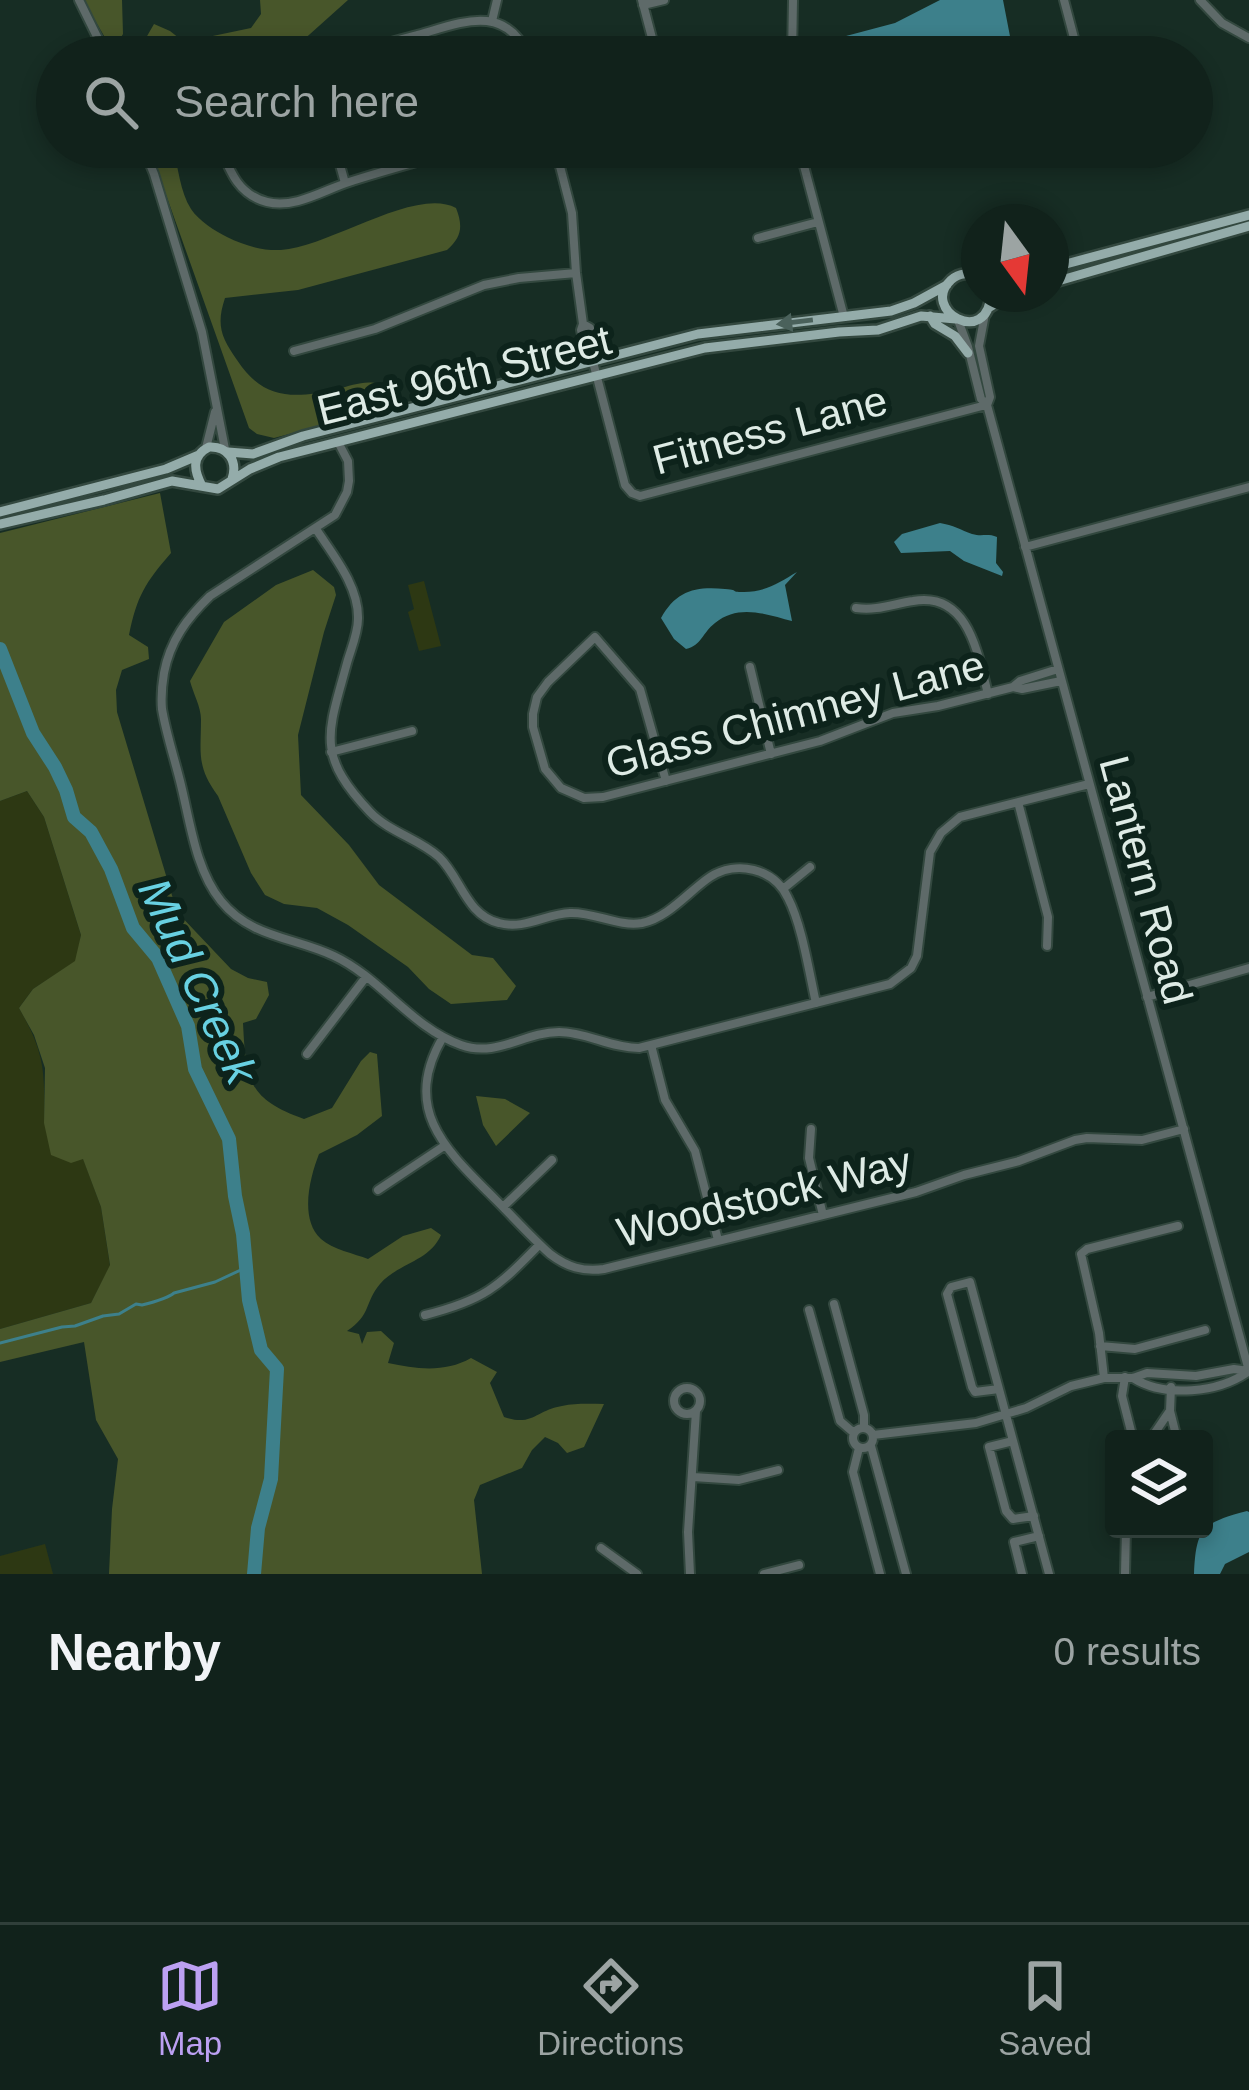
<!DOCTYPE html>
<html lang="en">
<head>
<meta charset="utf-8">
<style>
	body { margin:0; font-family:Arial,sans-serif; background:#1e2f28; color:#f1f3f6 }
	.controls { position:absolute; right:36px; bottom:36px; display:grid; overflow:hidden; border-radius:12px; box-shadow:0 6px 18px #0003 }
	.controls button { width:108px; height:108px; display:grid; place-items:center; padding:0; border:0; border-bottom:3px solid #303f3a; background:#11221b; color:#f1f3f6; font:60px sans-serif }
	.compass { position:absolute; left:961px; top:204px; width:108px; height:108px; border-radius:50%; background:#11221b; box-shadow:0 6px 18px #0003; rotate:165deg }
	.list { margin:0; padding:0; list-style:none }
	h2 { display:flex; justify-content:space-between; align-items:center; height:156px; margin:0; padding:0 48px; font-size:51px }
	h2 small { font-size:39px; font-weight:400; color:#9ca4a3 }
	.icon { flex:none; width:66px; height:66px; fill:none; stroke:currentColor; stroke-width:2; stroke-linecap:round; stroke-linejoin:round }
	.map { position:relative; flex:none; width:1249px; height:1574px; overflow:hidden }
	.search { position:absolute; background:#11221b; box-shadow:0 6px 18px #0003; left:36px; right:36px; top:36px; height:132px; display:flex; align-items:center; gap:30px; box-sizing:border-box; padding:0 42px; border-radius:66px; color:#9ca4a3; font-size:45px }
	.sheet { height:348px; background:#11221b }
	nav { display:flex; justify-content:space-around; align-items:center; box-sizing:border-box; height:168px; border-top:3px solid #303f3a; background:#11221b; font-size:33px; color:#9ca4a3 }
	nav a { display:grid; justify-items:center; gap:6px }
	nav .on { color:#bca0f2 }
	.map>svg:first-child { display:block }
	.green { fill:#2d3813 }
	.forest { fill:#48562a }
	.water { fill:#3d808b }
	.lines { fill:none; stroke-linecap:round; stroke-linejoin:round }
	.stream { stroke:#3d808b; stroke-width:3 }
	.river { stroke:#3d808b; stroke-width:14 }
	.minor-casing { stroke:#33483f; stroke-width:12 }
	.major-casing { stroke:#33483f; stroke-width:14 }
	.minor { stroke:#5e6a69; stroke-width:8 }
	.major { stroke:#94acaa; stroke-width:9 }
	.oneway { fill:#4a615b }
	.labels { text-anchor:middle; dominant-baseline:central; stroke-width:12; stroke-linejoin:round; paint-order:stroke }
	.street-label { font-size:42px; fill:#deebe5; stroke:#0d231b }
	.water-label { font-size:45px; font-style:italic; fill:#68d1e2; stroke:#0d231b }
</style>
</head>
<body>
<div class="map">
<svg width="1249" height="1574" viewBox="0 0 1249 1574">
	<rect width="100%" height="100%" fill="#172d24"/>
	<!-- green -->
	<path class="green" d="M424 581 441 646 419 651 408 612 414 609 408 585Z
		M27 791 44 817 81 935 76 961 33 989 19 1008C45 1053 45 1072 44 1123L83 1158 101 1207 110 1266 91 1303 0 1329V801Z
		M45 1544 53 1574H0V1556Z"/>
	<!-- forest -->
	<path class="forest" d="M83 0H122L123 34 119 41H107Z
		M260 0H348L300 43 291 57H248L251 46 212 47 201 57 188 53 135 57 154 24 170 31 184 42 251 28 261 14Z
		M149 147H173C178 166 180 192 191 209 199 221 215 231 227 237 243 245 262 251 281 250 329 247 416 186 456 208 463 226 462 237 447 250L298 290 225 298C216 325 221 337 237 360 263 400 294 399 337 389 350 386 362 381 375 383L376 395 365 414 274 438 257 434 249 428Z
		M160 493 171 553C145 583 137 596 129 635L148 647 149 659 122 670 116 690 117 712 177 912 231 969 248 978 267 982 269 995 256 1019 243 1023C246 1079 247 1099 304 1119L332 1108 361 1061 370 1052 377 1054 382 1116 357 1135 319 1154C310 1177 299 1219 321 1239 332 1249 355 1254 368 1259L403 1236 431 1228 441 1235C429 1262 398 1263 380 1284 364 1303 372 1314 347 1331L359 1334 362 1344 367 1332 381 1331 394 1343 388 1363C416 1369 445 1373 471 1358L497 1372 490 1383 504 1417C533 1427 536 1410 562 1406 576 1403 590 1404 604 1404L584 1447 567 1453 558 1443 545 1437 532 1450 522 1468 480 1485 474 1500 482 1574H109L112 1509 118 1459 96 1420 84 1342 0 1362V1329L91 1303 110 1265 101 1207 83 1159 71 1163 51 1155 44 1123 45 1068 34 1035 19 1008 33 989 75 961 81 935 44 817 27 791 0 801V533Z
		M313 570 334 587 336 595 324 632 298 735 301 795 349 845 379 885 472 955 493 958 516 986 507 1000 451 1004 429 989 408 967 348 925 317 908 284 904 265 895 251 873 218 796C196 766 201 753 201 719 201 707 193 693 190 681L224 622 276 585Z
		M476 1096 505 1099 530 1113 496 1146 483 1125Z"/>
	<!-- water -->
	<path class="water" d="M940 0H1003L1014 57H845L841 46 846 36 895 23Z
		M940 523C953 525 961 530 972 534 982 537 987 533 997 537L996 563 1003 572 1002 576 964 561 950 551 901 553 894 542 902 534Z
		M797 572 785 585 792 621C768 615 739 603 715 623 702 633 702 645 686 649L674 639 661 618C676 591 695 586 725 589 742 590 727 592 744 592 766 592 780 582 797 572Z
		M1247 1511 1249 1512V1552L1225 1564 1220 1574H1194C1196 1528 1202 1523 1247 1511Z"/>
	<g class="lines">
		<!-- stream -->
		<path class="stream" d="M0 1343 62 1327 75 1326 103 1316 119 1314 136 1304 142 1305C150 1303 168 1298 174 1293L215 1282 245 1268"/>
		<!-- river -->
		<path class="river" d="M0 649 33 733 55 767 66 790 74 817 91 832 111 869 133 928 158 958 188 1026 195 1069 229 1139 235 1196 243 1234 249 1300 261 1350 277 1369 271 1479 258 1528 254 1574"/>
		<defs>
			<path id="minor" d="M79 0 107 57
				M642 0 657 57
				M1064 0 1079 57
				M1200 0 1222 23 1249 38
				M643 5 664 0
				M492 21 497 0
				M357 57C377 44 399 40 421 34 465 21 506 4 529 57
				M792 57 793 0
				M143 147 154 174 202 332 225 449
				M220 147C230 172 239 195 267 202 295 209 324 190 349 182 389 169 429 159 469 147
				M335 147 345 183
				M555 147 572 213 576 273 583 324 581 330 588 363
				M799 147 844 317
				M758 238 818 222
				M985 314 979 346 990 397 987 405
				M958 320 968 347 981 399 987 405 1249 1371
				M583 324 590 328 599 360
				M294 351 375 329 484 285 519 278 576 273
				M593 362 625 485 632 493 640 496 986 405
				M338 442 348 461 349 481 347 492 335 515 210 596C187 618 170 641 164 673 162 685 161 698 162 709 166 733 174 757 180 781 190 820 195 869 221 901 251 938 294 937 334 956 381 978 412 1028 461 1045 497 1058 524 1032 559 1032 586 1032 611 1048 639 1048L890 984 911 968 917 956 930 852 941 833 960 817 1089 784
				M206 448 215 412
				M316 529C333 555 359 586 358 619 358 633 351 649 347 663 328 733 315 754 370 812 389 832 419 839 439 857 461 878 466 915 499 923 524 930 546 914 570 913 595 912 618 927 642 923 668 918 689 891 710 877 736 860 774 868 788 898 802 925 809 972 816 1003
				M1025 547 1249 487
				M856 608C877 611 893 604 913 601 969 591 978 655 988 694
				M750 667 771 754
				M1014 686 1020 681 1058 669
				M331 752 412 731
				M666 781 640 689 595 637 548 682 537 697 533 714V727L545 769 561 788 584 798 603 797 820 741 893 713 938 706 1013 687 1022 689 1061 681
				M1018 802 1048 917 1047 946
				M783 889 810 867
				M1147 997 1249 968
				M443 1037C400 1110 447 1151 496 1200 514 1218 531 1237 550 1254 567 1267 583 1272 604 1269L916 1192 964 1175 1019 1161 1075 1140 1087 1138 1142 1140 1184 1129
				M651 1045 665 1100 695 1151 718 1240
				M307 1054 366 977
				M811 1129 809 1158 823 1215
				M378 1190 444 1146
				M503 1207 552 1160
				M970 1282 999 1389 975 1392 972 1387 947 1294 951 1287Z
				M834 1304 864 1415V1428
				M809 1310 840 1421 854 1433
				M425 1315C484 1300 497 1288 539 1245
				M1100 1346 1135 1349 1205 1330
				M1125 1377 1122 1396 1133 1439
				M1104 1378 1099 1333 1081 1254 1087 1249 1178 1226
				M1133 1378C1165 1398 1219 1393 1249 1371
				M1171 1387 1170 1411 1177 1439
				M674 1401a13 13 0 1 1 26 0a13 13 0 1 1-26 0Z
				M999 1389 1049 1574
				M853 1438a10 10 0 1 1 20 0a10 10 0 1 1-20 0Z
				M873 1435 976 1423 1026 1408 1071 1386 1104 1378H1133L1147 1373 1196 1376 1234 1369 1249 1371
				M1154 1439V1434L1169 1412
				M1013 1441 989 1447 1006 1511 1013 1519 1034 1516
				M871 1446 906 1574
				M859 1448 853 1472 880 1574
				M693 1477 739 1480 778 1470
				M601 1548 637 1574
				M690 1574 688 1532 696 1411
				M764 1574 799 1565
				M1022 1574 1014 1542 1039 1536
				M1125 1574 1126 1529"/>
			<path id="major" d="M1051 268 1249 215
				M979 276C969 273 960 272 951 280 919 310 988 349 991 294
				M1051 283 1249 226
				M990 307 1004 298 1016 294
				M930 316 935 324 955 336 968 353
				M228 452 253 454 303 436 698 334 891 311 914 303 947 285
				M202 486C194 471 191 456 209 447 228 446 238 461 232 479
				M0 512 166 469 199 455
				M0 524 104 500 172 481 218 489 250 469 279 457 705 348 839 332 878 330 921 316 956 319"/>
		</defs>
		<!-- minor casing -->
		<use href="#minor" class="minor-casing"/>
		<!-- major casing -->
		<use href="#major" class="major-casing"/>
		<!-- minor -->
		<use href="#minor" class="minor"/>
		<!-- major -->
		<use href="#major" class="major"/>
	</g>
	<!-- one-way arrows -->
	<defs><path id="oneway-solid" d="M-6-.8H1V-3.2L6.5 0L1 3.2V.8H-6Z" transform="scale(3)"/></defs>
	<use class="oneway" href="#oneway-solid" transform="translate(795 322) rotate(173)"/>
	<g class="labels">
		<!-- street labels -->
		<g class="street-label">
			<text transform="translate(464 375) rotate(-14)">East 96th Street</text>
			<text transform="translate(770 430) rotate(-15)">Fitness Lane</text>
			<text transform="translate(795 714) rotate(-15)">Glass Chimney Lane</text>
			<text transform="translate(1146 880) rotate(75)">Lantern Road</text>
			<text transform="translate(764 1197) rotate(-14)">Woodstock Way</text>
		</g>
		<!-- water labels -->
		<g class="water-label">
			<text transform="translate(198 981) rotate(65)">Mud Creek</text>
		</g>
	</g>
</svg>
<div class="controls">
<button><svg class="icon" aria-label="layers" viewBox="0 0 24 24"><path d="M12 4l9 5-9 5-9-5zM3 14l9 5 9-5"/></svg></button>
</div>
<svg class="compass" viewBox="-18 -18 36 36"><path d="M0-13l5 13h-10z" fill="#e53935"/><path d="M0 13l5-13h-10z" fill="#9ca4a3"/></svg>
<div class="search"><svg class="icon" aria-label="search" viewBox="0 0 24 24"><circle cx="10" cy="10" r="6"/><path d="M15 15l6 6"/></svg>Search here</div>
</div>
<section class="sheet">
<h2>Nearby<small>0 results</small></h2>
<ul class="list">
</ul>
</section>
<nav>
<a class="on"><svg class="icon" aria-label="map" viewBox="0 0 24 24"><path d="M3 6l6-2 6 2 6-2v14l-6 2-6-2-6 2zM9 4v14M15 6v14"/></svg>Map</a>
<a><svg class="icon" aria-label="directions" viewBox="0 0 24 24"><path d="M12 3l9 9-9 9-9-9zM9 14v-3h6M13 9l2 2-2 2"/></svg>Directions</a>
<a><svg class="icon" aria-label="saved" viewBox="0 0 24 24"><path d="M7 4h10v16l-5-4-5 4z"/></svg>Saved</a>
</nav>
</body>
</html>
